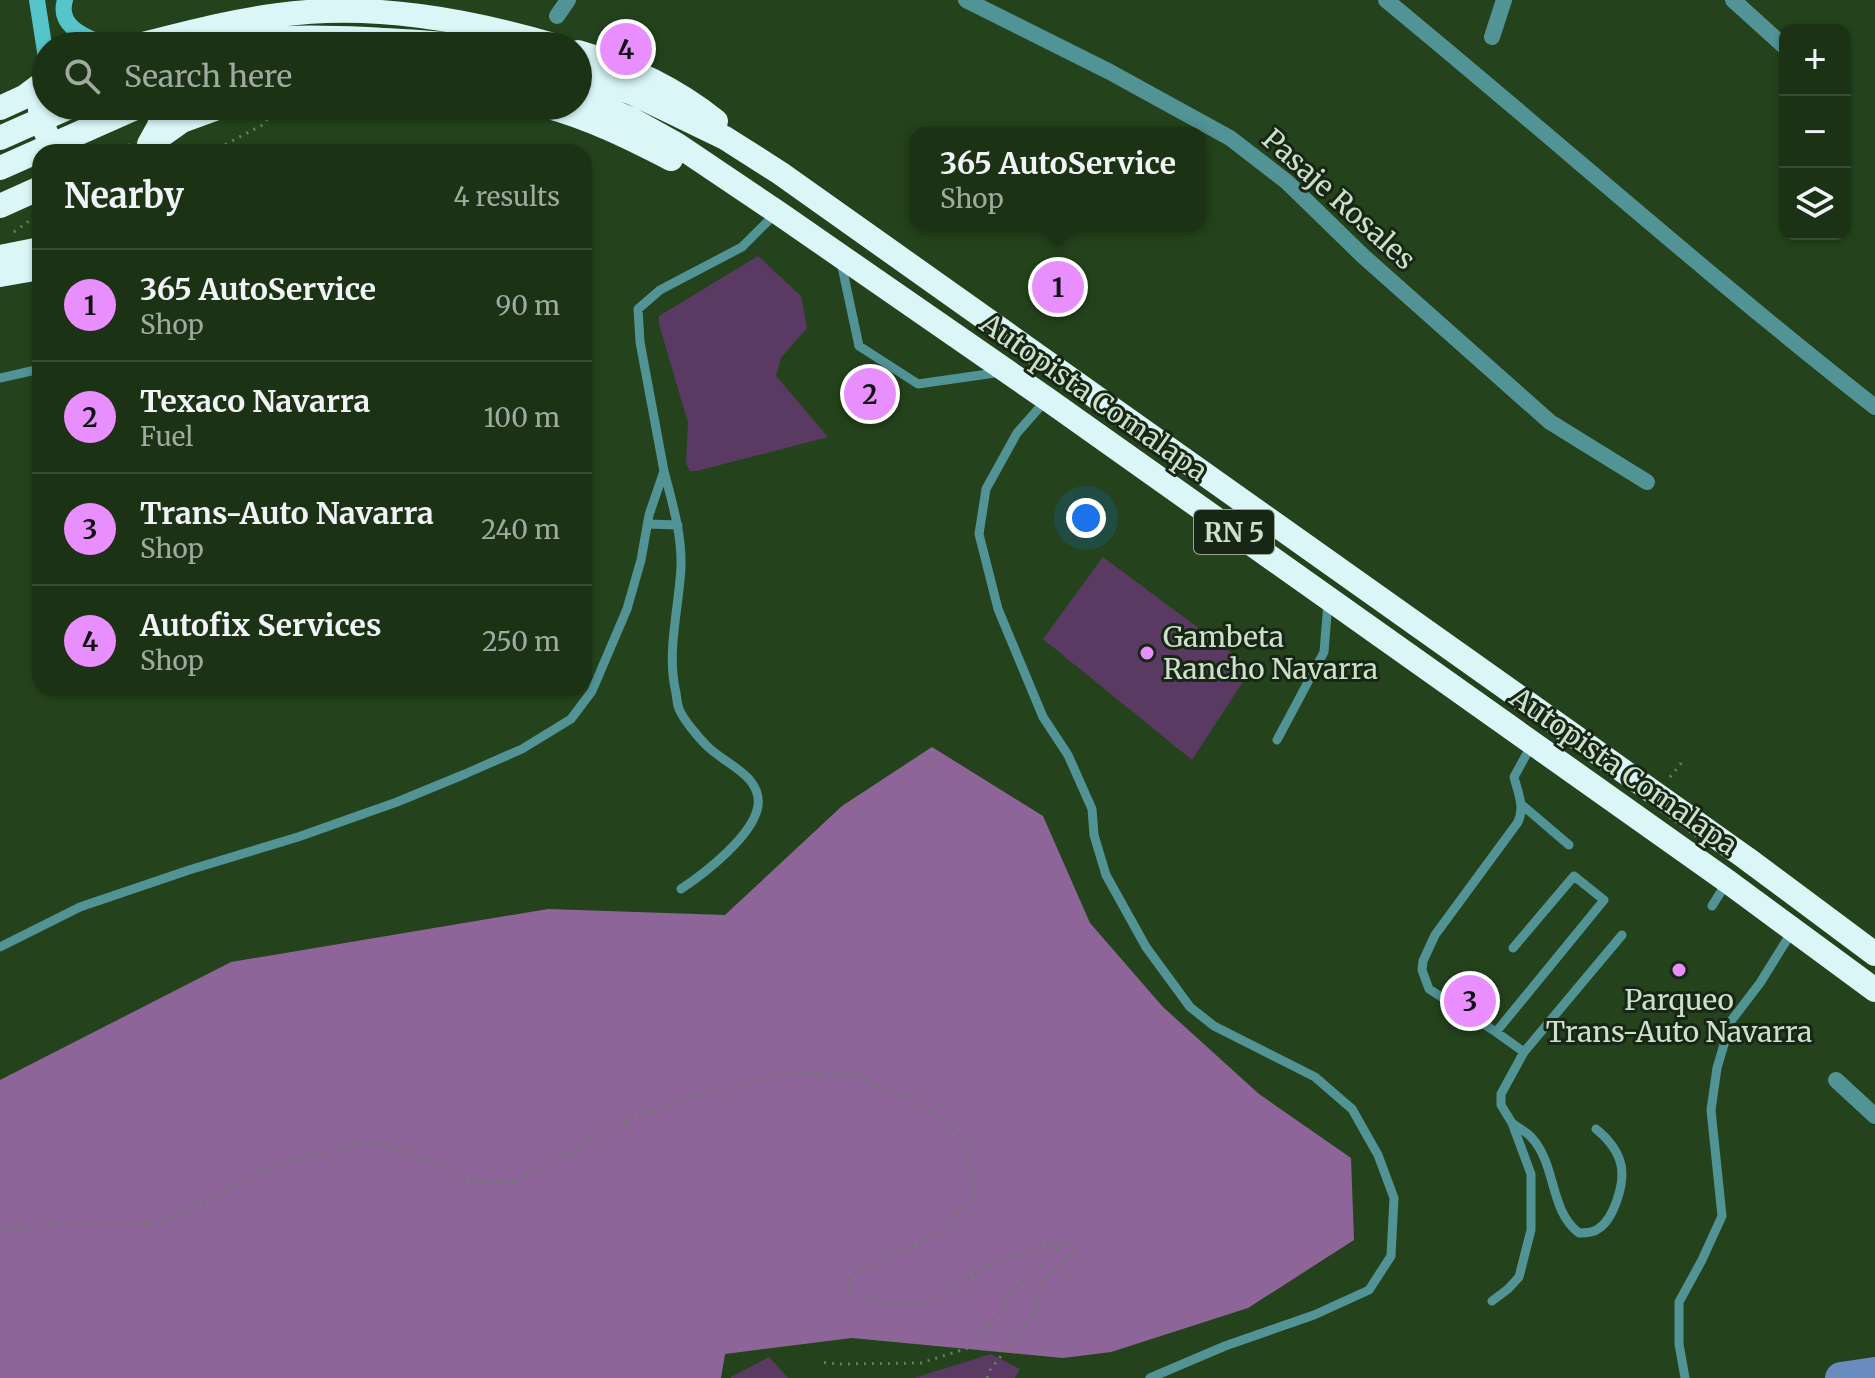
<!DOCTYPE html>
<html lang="en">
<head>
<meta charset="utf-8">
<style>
	body { margin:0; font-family:Merriweather,serif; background:#283e22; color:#f1f3f6 }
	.controls { position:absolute; right:24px; top:24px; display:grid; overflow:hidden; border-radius:16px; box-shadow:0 2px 6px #0004 }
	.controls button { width:72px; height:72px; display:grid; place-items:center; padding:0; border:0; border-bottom:2px solid #394d34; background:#1b3215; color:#f1f3f6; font:40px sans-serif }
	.you { position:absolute; left:1086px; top:518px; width:28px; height:28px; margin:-20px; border:6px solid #fff; border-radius:50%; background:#1a73e8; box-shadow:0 0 0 12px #1a73e833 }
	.badge { display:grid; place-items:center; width:52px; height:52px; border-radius:50%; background:#e88eff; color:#111; font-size:26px; font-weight:700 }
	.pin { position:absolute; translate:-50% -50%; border:4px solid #fff; box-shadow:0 2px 8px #0006 }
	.popup { position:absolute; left:910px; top:127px; width:296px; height:104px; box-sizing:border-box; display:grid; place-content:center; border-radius:16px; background:#1b3215; filter:drop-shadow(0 2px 6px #0005); font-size:26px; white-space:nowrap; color:#a0aaa0 }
	.popup b { font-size:30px; color:#f1f3f6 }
	.popup::after { content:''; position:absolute; left:50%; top:100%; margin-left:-16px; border:16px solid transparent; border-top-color:#1b3215 }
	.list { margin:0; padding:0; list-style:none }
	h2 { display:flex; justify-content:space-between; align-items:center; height:104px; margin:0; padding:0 32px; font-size:34px }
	h2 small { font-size:26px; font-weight:400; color:#a0aaa0 }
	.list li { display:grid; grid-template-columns:52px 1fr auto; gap:24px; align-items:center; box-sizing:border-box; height:112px; padding:0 32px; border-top:2px solid #394d34 }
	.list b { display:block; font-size:30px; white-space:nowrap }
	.list p { margin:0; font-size:26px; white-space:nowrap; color:#a0aaa0 }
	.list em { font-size:26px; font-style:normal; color:#a0aaa0 }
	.icon { flex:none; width:44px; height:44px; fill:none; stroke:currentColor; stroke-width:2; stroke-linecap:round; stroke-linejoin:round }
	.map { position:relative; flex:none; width:1875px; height:1378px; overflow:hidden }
	.search { position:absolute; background:#1b3215; box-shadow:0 2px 6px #0004; left:32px; top:32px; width:560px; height:88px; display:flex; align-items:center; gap:20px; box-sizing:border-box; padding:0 28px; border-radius:44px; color:#a0aaa0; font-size:30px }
	.panel { position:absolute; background:#1b3215; box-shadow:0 2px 6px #0004; left:32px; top:144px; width:560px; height:552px; border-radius:24px }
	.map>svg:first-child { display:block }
	.green { fill:#5a3a62 }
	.forest { fill:#8e6598 }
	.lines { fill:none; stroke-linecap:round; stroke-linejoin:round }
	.river { stroke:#6a8bc0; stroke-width:32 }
	.path { stroke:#657f5f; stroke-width:3; stroke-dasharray:2 6; stroke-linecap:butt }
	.lane { stroke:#529396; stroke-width:9 }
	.street { stroke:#529396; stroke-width:16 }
	.secondary { stroke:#55c5ca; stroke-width:16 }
	.highway { stroke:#daf6f7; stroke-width:24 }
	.poi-dot { fill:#e88eff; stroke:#182615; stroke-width:3 }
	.labels { text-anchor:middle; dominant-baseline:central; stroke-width:6; stroke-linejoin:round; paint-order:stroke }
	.shield { fill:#182615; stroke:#97a893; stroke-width:2 }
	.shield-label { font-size:26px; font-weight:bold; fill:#cde0c9 }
	.street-label { font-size:28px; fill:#cde0c9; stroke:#182615 }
	.poi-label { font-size:28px; fill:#cde0c9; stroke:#182615; text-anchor:start }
</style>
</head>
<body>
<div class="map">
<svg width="1875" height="1378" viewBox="0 0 1875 1378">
	<rect width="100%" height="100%" fill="#24431c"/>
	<!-- green -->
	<path class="green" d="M758 256 801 296 807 328 781 358 776 376 828 437 697 471H690L686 464 688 423 659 324V316Z
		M1103 557 1252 668 1192 760 1043 639Z
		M991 1354 1020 1369 1015 1378H914Z
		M769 1357 788 1378H731V1377Z"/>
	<!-- forest -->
	<path class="forest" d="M932 747 1043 816 1090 923 1163 1007 1259 1094 1351 1158 1354 1240 1248 1308 1111 1352 1063 1358 852 1338 725 1354 721 1378H0V1080L231 962 548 909 725 915 842 806Z"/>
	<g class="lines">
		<!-- river -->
		<path class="river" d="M1841 1378 1875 1373"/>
		<!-- path -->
		<path class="path" d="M241 118 270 110 274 106
			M115 152 130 144
			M211 152 266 123 270 110
			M14 232 40 213
			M1670 777 1682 762
			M0 1227 10 1228 76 1224 119 1225 166 1222 254 1176 291 1162 335 1149 371 1142 403 1150 441 1165 471 1182H513L566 1155 619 1123 717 1090 787 1072 851 1076 912 1097 953 1128 968 1147 974 1196 938 1234 853 1274 847 1293 875 1302 915 1306 950 1291 983 1268 1042 1243 1064 1244 1009 1294 994 1321 968 1348 921 1363 841 1364 818 1362
			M987 1378 990 1370 1034 1314 1037 1287 1056 1266 1072 1255 1073 1250 1064 1244"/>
		<!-- lane -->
		<path class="lane" d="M841 262 859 346 918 384 1002 372
			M0 378 40 369
			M1047 399 1017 433 986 489 979 534 998 609 1043 717 1068 755 1092 809 1094 835 1106 875 1146 947 1190 1007 1214 1026 1315 1077 1352 1109 1378 1155 1394 1198 1391 1256 1369 1290 1314 1315 1225 1346 1150 1378
			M664 471C672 502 682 534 681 567 679 609 666 652 676 693 677 699 677 706 680 711 684 720 698 737 706 745 724 764 762 775 758 806 753 836 705 873 681 889
			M648 524 678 525
			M1277 740 1324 652 1328 602
			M1521 804 1569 845
			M1712 906 1727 882
			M0 947 80 907 189 870 298 837 397 802 465 774 522 749 571 719 592 691 627 609 641 560 649 515 664 471 640 342 638 309 660 290 742 247 775 214
			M1496 1032 1604 900 1574 876 1513 948
			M1524 1052 1622 935
			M1512 1123C1518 1128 1527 1132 1532 1138 1557 1166 1549 1210 1579 1233 1585 1233 1593 1233 1598 1229 1614 1219 1625 1183 1621 1165 1618 1151 1607 1138 1596 1129
			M1492 1301 1508 1289 1519 1277 1531 1230V1174L1512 1123 1501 1105V1094L1524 1052 1496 1032 1429 989 1422 970 1423 961 1435 935 1518 822C1525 807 1518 793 1514 777L1531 746
			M1685 1378 1679 1344V1302L1702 1260 1722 1216 1711 1110 1717 1068 1731 1021 1760 983 1793 930"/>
		<!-- street -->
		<path class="street" d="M966 0 1110 72 1230 138 1287 182 1363 256 1550 422 1647 482
			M1386 0C1550 135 1708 276 1875 407
			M1733 0 1785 47
			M557 16 568 0
			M1492 37 1504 0
			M1836 1080 1875 1116"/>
		<!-- secondary -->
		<path class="secondary" d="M37 0 46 58
			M65 0C57 26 84 36 103 44"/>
		<!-- highway -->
		<path class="highway" d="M90 46H112
			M135 46C183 34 230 21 279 15 372 2 468 20 557 46
			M230 46C275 35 322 37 367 39 399 41 430 42 461 46
			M578 52C628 66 676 89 716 121
			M578 74 632 93 725 138 780 173 1746 858 1875 954
			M46 79C34 105 40 131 59 152
			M578 99 593 103 631 119 676 144 777 212 1047 399 1727 881 1875 990
			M545 106C590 118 630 138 671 159
			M0 108 24 97 44 82
			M0 138 72 106
			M151 143 182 121 223 106
			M149 144 159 126 163 106
			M0 168 140 106
			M0 206 40 188
			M0 257 40 249
			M0 275 40 268"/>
	</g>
	<!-- markers -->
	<g class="poi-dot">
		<circle cx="1147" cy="653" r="8"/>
		<circle cx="1679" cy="970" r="8"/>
	</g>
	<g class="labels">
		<!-- shield labels -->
		<rect class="shield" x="1194" y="510" width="80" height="44" rx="6"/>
		<g class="shield-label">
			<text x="1234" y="532">RN 5</text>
		</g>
		<!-- street labels -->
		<g class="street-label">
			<text transform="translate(1339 199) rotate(42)">Pasaje Rosales</text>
			<text transform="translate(1094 397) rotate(35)">Autopista Comalapa</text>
			<text transform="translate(1624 771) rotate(35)">Autopista Comalapa</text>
		</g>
		<!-- poi labels -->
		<g class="poi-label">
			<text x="1163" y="637">Gambeta<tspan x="1163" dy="32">Rancho Navarra</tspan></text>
			<text x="1679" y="1000" text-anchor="middle">Parqueo<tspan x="1679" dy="32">Trans-Auto Navarra</tspan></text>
		</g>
	</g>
</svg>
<div class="controls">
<button>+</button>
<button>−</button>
<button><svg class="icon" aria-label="layers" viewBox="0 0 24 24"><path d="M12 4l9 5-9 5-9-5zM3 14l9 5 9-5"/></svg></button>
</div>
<div class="you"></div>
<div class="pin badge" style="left:1058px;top:287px">1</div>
<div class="popup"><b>365 AutoService</b>Shop</div>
<div class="pin badge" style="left:870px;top:394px">2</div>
<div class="pin badge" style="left:1470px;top:1001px">3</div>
<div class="pin badge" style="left:626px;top:49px">4</div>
<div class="search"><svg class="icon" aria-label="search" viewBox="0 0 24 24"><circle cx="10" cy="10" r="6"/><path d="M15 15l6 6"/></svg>Search here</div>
<section class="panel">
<h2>Nearby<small>4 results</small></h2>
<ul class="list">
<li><span class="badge">1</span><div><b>365 AutoService</b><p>Shop</p></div><em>90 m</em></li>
<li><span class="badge">2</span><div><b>Texaco Navarra</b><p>Fuel</p></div><em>100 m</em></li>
<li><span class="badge">3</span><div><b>Trans-Auto Navarra</b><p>Shop</p></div><em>240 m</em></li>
<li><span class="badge">4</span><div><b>Autofix Services</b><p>Shop</p></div><em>250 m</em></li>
</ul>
</section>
</div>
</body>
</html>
